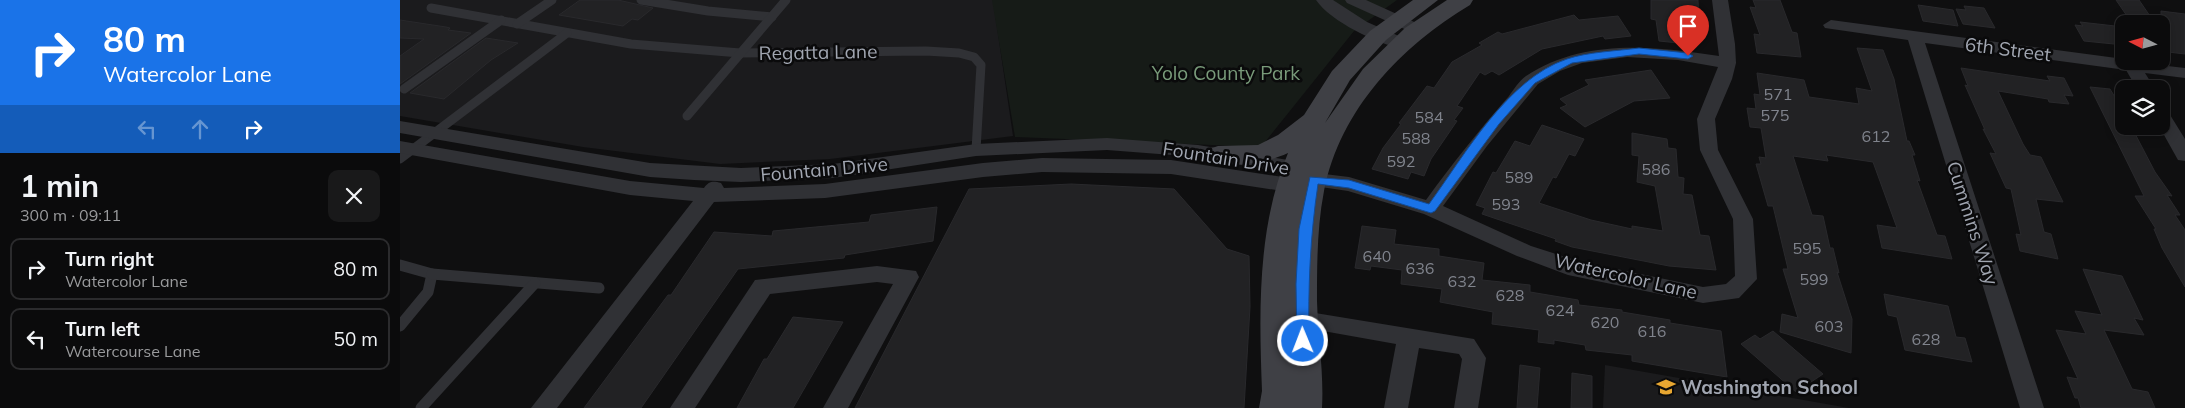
<!DOCTYPE html>
<html lang="en">
<head>
<meta charset="utf-8">
<style>
  :root { --surface:#0b0b0c; --page:#19191a; --text:#f1f3f6; --muted:#9a9b9d; --line:#2b2b2d }
  body { margin:0; font-family:Mulish,sans-serif; background:var(--page); color:var(--text); height:100vh; display:flex; flex-direction:column; font-size:19px; white-space:nowrap }
  * { box-sizing:border-box; margin:0 }
  p { font-size:16px; color:var(--muted) }
  .icon { flex:none; width:28px; height:28px; fill:none; stroke:currentColor; stroke-width:2; stroke-linecap:round; stroke-linejoin:round }
  .map { position:relative; flex:1; overflow:hidden }
  .drawer { display:flex; flex-direction:column; background:var(--surface); width:400px }
  .drawer>* { flex:none }
  .guide { background:#1a73e8; color:#fff; overflow:hidden }
  .needle { width:32px; rotate:276deg }
  .fabs { position:absolute; left:1715px; top:15px; display:grid; gap:10px }
  .fabs a { display:grid; place-items:center; width:55px; height:55px; border-radius:10px; background:var(--surface); box-shadow:0 2px 12px #0003,0 0 0 1px var(--line); font-size:25px }
  .pin { position:absolute; display:grid; place-items:center; width:42px; height:42px; color:#fff; margin:-51px -21px; border-radius:50% 50% 50% 0; rotate:-45deg; box-shadow:0 0 5px #0007 }
  .pin .icon { rotate:45deg }
  .me { position:absolute; width:55px; margin:-28px; rotate:359deg; stroke-linejoin:round; filter:drop-shadow(0 0 4px #0008) }
  .turn { display:flex; align-items:center; gap:18px; height:105px; padding:0 20px; font-size:22px }
  .turn .icon { width:65px; height:65px; stroke-width:2.5 }
  .turn b { display:block; font-size:35px; line-height:42px }
  .lanes { display:flex; align-items:center; height:48px; padding:0 20px; background:#0003; justify-content:center; gap:25px; direction:ltr }
  .lanes .off { opacity:.35 }
  .round { display:grid; place-items:center; flex:none; width:52px; height:52px; border-radius:10px; background:var(--page) }
  .overview { display:flex; align-items:center; justify-content:space-between; height:85px; padding:0 20px }
  h1 { font-size:30px; font-weight:700; line-height:38px }
  ul { padding:0; list-style:none }
  li { display:flex; align-items:center; gap:15px; height:62px; margin:0 10px 8px; padding:0 10px; border:2px solid var(--line); border-radius:10px }
  li div { flex:1 }
  li b { display:block; font-size:19px }
  li em { font-style:normal }
  main { display:flex; flex:1; min-height:0 }
  .map>svg:first-child { display:block }
</style>
</head>
<body>
<main>
<section class="drawer">
<div class="guide">
<div class="turn"><svg class="icon" aria-label="right" viewBox="0 0 24 24"><path d="M7 20v-9h11M14 6l5 5-5 5"/></svg><div><b>80 m</b>Watercolor Lane</div></div>
<div class="lanes"><svg class="icon off" aria-label="left" viewBox="0 0 24 24"><path d="M17 20v-9H6M10 6l-5 5 5 5"/></svg><svg class="icon off" aria-label="ahead" viewBox="0 0 24 24"><path d="M12 20V5M6 11l6-6 6 6"/></svg><svg class="icon" aria-label="right" viewBox="0 0 24 24"><path d="M7 20v-9h11M14 6l5 5-5 5"/></svg></div>
</div>
<div class="overview"><div><h1>1 min</h1><p>300 m · 09:11</p></div><a class="round"><svg class="icon" aria-label="close" viewBox="0 0 24 24"><path d="M6 6l12 12M18 6L6 18"/></svg></a></div>
<ul>
<li><svg class="icon" aria-label="right" viewBox="0 0 24 24"><path d="M7 20v-9h11M14 6l5 5-5 5"/></svg><div><b>Turn right</b><p>Watercolor Lane</p></div><em>80 m</em></li>
<li><svg class="icon" aria-label="left" viewBox="0 0 24 24"><path d="M17 20v-9H6M10 6l-5 5 5 5"/></svg><div><b>Turn left</b><p>Watercourse Lane</p></div><em>50 m</em></li>
</ul>
</section>
<div class="map">
<svg width="1785" height="408" viewBox="0 0 1785 408">
  <rect width="100%" height="100%" fill="#0f0f10"/>
  <g fill="#1b1b1d">
    <path d="M0,0H593L613,136L430,159L320,164L183,147L0,116Z"/>
    <path d="M1205,365L1449,408H1203Z"/>
  </g>
  <path fill="#161b17" d="M592,0H997L954,31L861,147L615,137Z"/>
  <g fill="#222224" stroke="#29292c">
    <path d="M180,0H218L253,8L238,20L232,19L223,26L159,15Z"/>
    <path d="M1251,0H1298L1299,26L1295,25L1298,45L1259,41L1256,20L1251,19Z"/>
    <path d="M1353,0H1380L1392,32L1397,33L1401,57L1357,53L1354,34L1360,35L1350,7L1356,8Z"/>
    <path d="M1716,0H1739L1752,19L1727,16Z"/>
    <path d="M1518,5L1553,10L1558,26L1523,21Z"/>
    <path d="M1564,6L1584,8L1595,28L1563,24L1556,9L1566,10Z"/>
    <path d="M1761,11L1785,14V54L1768,52L1761,44Z"/>
    <path d="M1174,15L1179,20L1218,16L1231,36L1205,39L1203,36L1142,49L1099,75L1092,71L1085,75L1080,72L1057,106L1063,108L1054,120L1057,121L1031,159L1024,176L1011,172L1008,179L972,169L983,148L1001,124L999,123L1027,86L1034,88L1052,62L1082,45L1079,43L1098,32L1102,34Z"/>
    <path d="M0,20L46,27L50,28L48,30L71,33L0,84V56L24,39L0,38Z"/>
    <path d="M1680,22L1724,27V45L1684,41L1675,25L1683,26Z"/>
    <path d="M86,38L118,43L91,60L44,99L10,93Z"/>
    <path d="M1457,48L1483,50L1494,79L1507,141H1509L1515,155H1512L1520,181L1517,180L1537,235L1545,236L1552,259L1482,248L1477,225L1497,228L1473,162L1426,155L1428,161L1393,156L1412,215L1423,216L1430,248H1433L1439,273L1437,272L1452,319L1451,353L1380,332L1382,314L1398,318L1383,269H1388L1373,206H1368L1356,164H1361L1359,157L1366,158L1361,128L1350,127L1347,108L1356,109L1354,94L1360,95L1357,73L1404,80L1409,97L1459,104L1456,88L1472,91Z"/>
    <path d="M1561,68L1650,81L1647,76L1664,78L1673,96L1664,95L1669,104L1649,102L1648,99L1598,91L1623,144L1630,155L1641,157L1663,202L1636,199L1644,232L1651,234L1658,259L1620,251L1616,234L1621,235L1611,189L1606,188L1590,153L1596,154L1583,129L1585,130L1565,85L1568,86Z"/>
    <path d="M1251,70L1270,98L1234,101L1185,127L1160,108L1167,105L1160,99L1189,85L1185,80Z"/>
    <path d="M1690,87L1710,89L1724,112V126H1731L1755,172L1772,196L1767,195L1780,215H1775L1785,230V287L1762,248L1754,229H1756L1735,196H1744Z"/>
    <path d="M1142,125L1184,139L1175,156L1169,154L1156,178L1153,177L1139,203L1191,220L1232,229V226L1263,231L1255,186L1237,182L1239,156L1232,155V133L1267,139L1268,148L1276,149L1278,177L1284,178L1283,194L1292,195L1300,235L1309,236L1316,270L1269,266L1172,247L1155,241L1156,239L1082,214L1085,208L1076,205L1093,172L1096,173L1115,141L1130,146Z"/>
    <path d="M671,184L774,189L827,249L849,256L850,307L844,408H455L569,189Z"/>
    <path d="M537,207L533,241L445,255L444,258L338,269L241,408H184L268,295H271L314,232L372,236L373,231L469,222L471,215Z"/>
    <path d="M962,226L996,230L994,244L1039,249V256L1084,263L1082,280L1130,285V292L1178,300L1179,305L1222,310V312L1270,320V323L1321,331L1327,377L1232,361V355L1186,350L1185,345L1154,340V344L1138,342L1139,330L1092,324L1093,312L1040,302L1042,289L1001,284L1002,270L971,266L970,270L955,268Z"/>
    <path d="M1683,269L1722,276L1743,320L1734,318L1744,335L1704,330L1732,389L1748,392L1755,408H1681L1678,398H1675L1667,377L1678,379L1656,330L1686,334L1675,311L1702,315Z"/>
    <path d="M1484,294L1548,306L1556,337L1565,338L1572,362L1505,350L1497,317L1488,315Z"/>
    <path d="M393,317L443,322L393,408H337L364,359H367Z"/>
    <path d="M1373,331L1423,374L1396,392L1341,344L1355,335L1360,339Z"/>
    <path d="M1120,365L1140,368L1137,408H1117Z"/>
    <path d="M1172,373L1192,376V408H1171Z"/>
  </g>
  <g fill="none" stroke-linecap="round" stroke-linejoin="round">
    <g stroke="#303135" stroke-width="9">
      <path d="M241,0L308,11L372,17"/>
      <path d="M31,8L231,44L340,53L526,51L559,53L574,57L581,65L576,150"/>
      <path d="M117,24L152,0"/>
      <path d="M4,89L101,20"/>
      <path d="M287,116L386,0"/>
      <path d="M0,159L167,33"/>
    </g>
    <g stroke="#303135" stroke-width="11">
      <path d="M0,265L32,274L28,292L0,326"/>
      <path d="M32,274L199,288"/>
      <path d="M21,408L135,283"/>
    </g>
    <g fill="#303135" fill-rule="evenodd">
      <path d="M916,0H933L967,22L1008,40L1010,44L1008,48L1002,49C977,43 931,22 916,0Z"/>
      <path d="M945,0H966L1023,26L1025,29L1023,32H1011L947,3Z"/>
      <path d="M1312,0H1328L1335,44L1336,63L1332,79L1315,119L1318,150L1353,219L1357,279L1339,298L1303,303L1168,275L1117,256L1024,214L948,191L914,186L889,192L771,174L642,172L583,177L425,198L314,202L157,408H131L293,201L230,195L0,153V141L230,181L304,188C309,181 313,181 321,183L324,188L425,184L583,163L642,158L771,160L889,178L895,177L889,174L798,157L707,150L576,156L433,178L341,182L294,180L250,177L0,133V121L250,163L341,168L433,164L576,144L707,138L798,145L894,161L916,173L949,177L1026,200C1052,164 1080,129 1109,96C1114,89 1119,81 1126,76C1183,38 1255,46 1319,56ZM1227,57L1278,60L1318,67L1297,119L1300,150L1333,219L1335,276L1326,284L1303,287L1178,261L1131,246L1043,206L1087,146L1138,84L1160,71L1182,63Z"/>
      <path d="M1431,20L1724,59V61L1785,68V78L1745,73L1755,89H1737L1726,70L1525,43L1644,408H1620L1508,40L1425,28L1423,25Z"/>
      <path d="M1761,108L1767,110L1785,139V161L1778,160L1759,126H1761Z"/>
      <path d="M477,266L516,271L519,277L448,408H423L493,284L477,282L370,294L295,408H270L355,280Z"/>
      <path d="M903,311L1074,339L1086,358L1078,408H1054L1062,359L1059,354L1019,348L1008,408H984L996,344L895,326L892,320L895,314Z"/>
    </g>
    <path fill="#3f4045" fill-rule="evenodd" d="M1013,0H1038L986,40L950,80L925,123L963,69L1005,28L1047,0H1073L1070,5C1001,46 940,110 924,191C917,227 917,265 917,301C918,337 924,373 922,408H859L862,391C859,311 857,228 888,153C864,164 834,168 809,161L805,155L809,149L818,146L858,145L878,135L904,115L932,71L970,31Z"/>
  </g>
  <path fill="#1a73e8" stroke="#114b97" d="M1239,48L1288,53L1293,56L1288,59L1239,54L1172,63L1135,83L1099,124L1035,211L1031,213L949,188L918,184C910,237 908,288 909,341L903,346L898,345L897,341L896,284L899,229L910,177L949,180L1029,204C1065,155 1107,79 1167,59C1187,52 1217,51 1239,48Z"/>
  <defs>
    <g id="school-bare" transform="scale(1.5)"><path d="M0-5L7-2L0 1L-7-2ZM-4 1L0 2.5L4 1V4Q0 6-4 4Z" fill="#e7a631" stroke="#0a0a0b" stroke-width="2.5" paint-order="stroke"/></g>
  </defs>
  <g fill-rule="evenodd">
    <use href="#school-bare" x="1266" y="387"/>
  </g>
  <g text-anchor="middle" stroke-width="5" stroke-linejoin="round" paint-order="stroke">
    <g font-size="16" fill="#80848d">
      <text x="1378" y="100">571</text>
      <text x="1375" y="121">575</text>
      <text x="1029" y="123">584</text>
      <text x="1476" y="142">612</text>
      <text x="1016" y="144">588</text>
      <text x="1001" y="167">592</text>
      <text x="1256" y="175">586</text>
      <text x="1119" y="183">589</text>
      <text x="1106" y="210">593</text>
      <text x="1407" y="254">595</text>
      <text x="977" y="262">640</text>
      <text x="1020" y="274">636</text>
      <text x="1414" y="285">599</text>
      <text x="1062" y="287">632</text>
      <text x="1110" y="301">628</text>
      <text x="1160" y="316">624</text>
      <text x="1205" y="328">620</text>
      <text x="1429" y="332">603</text>
      <text x="1252" y="337">616</text>
      <text x="1526" y="345">628</text>
    </g>
    <g font-size="19" fill="#a1a6b1" stroke="#0a0a0b">
      <text transform="translate(1608 49) rotate(7)" y="7">6th Street</text>
      <text transform="translate(418 52) rotate(-1)" y="7">Regatta Lane</text>
      <text transform="translate(826 158) rotate(9)" y="7">Fountain Drive</text>
      <text transform="translate(424 169) rotate(-5)" y="7">Fountain Drive</text>
      <text transform="translate(1573 223) rotate(72)" y="7">Cummins Way</text>
      <text transform="translate(1226 276) rotate(13)" y="7">Watercolor Lane</text>
    </g>
    <g font-size="19" fill="#799b7a" stroke="#0a0a0b">
      <text x="826" y="80">Yolo County Park</text>
    </g>
    <g font-size="19" font-weight="bold" fill="#a1a6b1" stroke="#0a0a0b" text-anchor="start">
      <text x="1281" y="394">Washington School</text>
    </g>
  </g>
</svg>
<div class="fabs">
<a><svg class="needle" viewBox="-14 -14 28 28"><path d="M0-13l5 13h-10z" fill="#e53935"/><path d="M0 13l5-13h-10z" fill="#9a9b9d"/></svg></a>
<a><svg class="icon" aria-label="layers" viewBox="0 0 24 24"><path d="M12 4l9 5-9 5-9-5zM3 14l9 5 9-5"/></svg></a>
</div>
<div class="pin" style="left:1288px;top:56px;background:#d93025"><svg class="icon" aria-label="arrive" viewBox="0 0 24 24"><path d="M6 21V4h12l-3 4 3 4H6"/></svg></div>
<svg class="me" style="left:903px;top:341px" viewBox="-20 -20 40 40"><circle r="17" fill="#1a73e8" stroke="#fff" stroke-width="3"/><path d="M0-11L8 9 0 5-8 9z" fill="#fff"/></svg>
</div>
</main>
</body>
</html>
